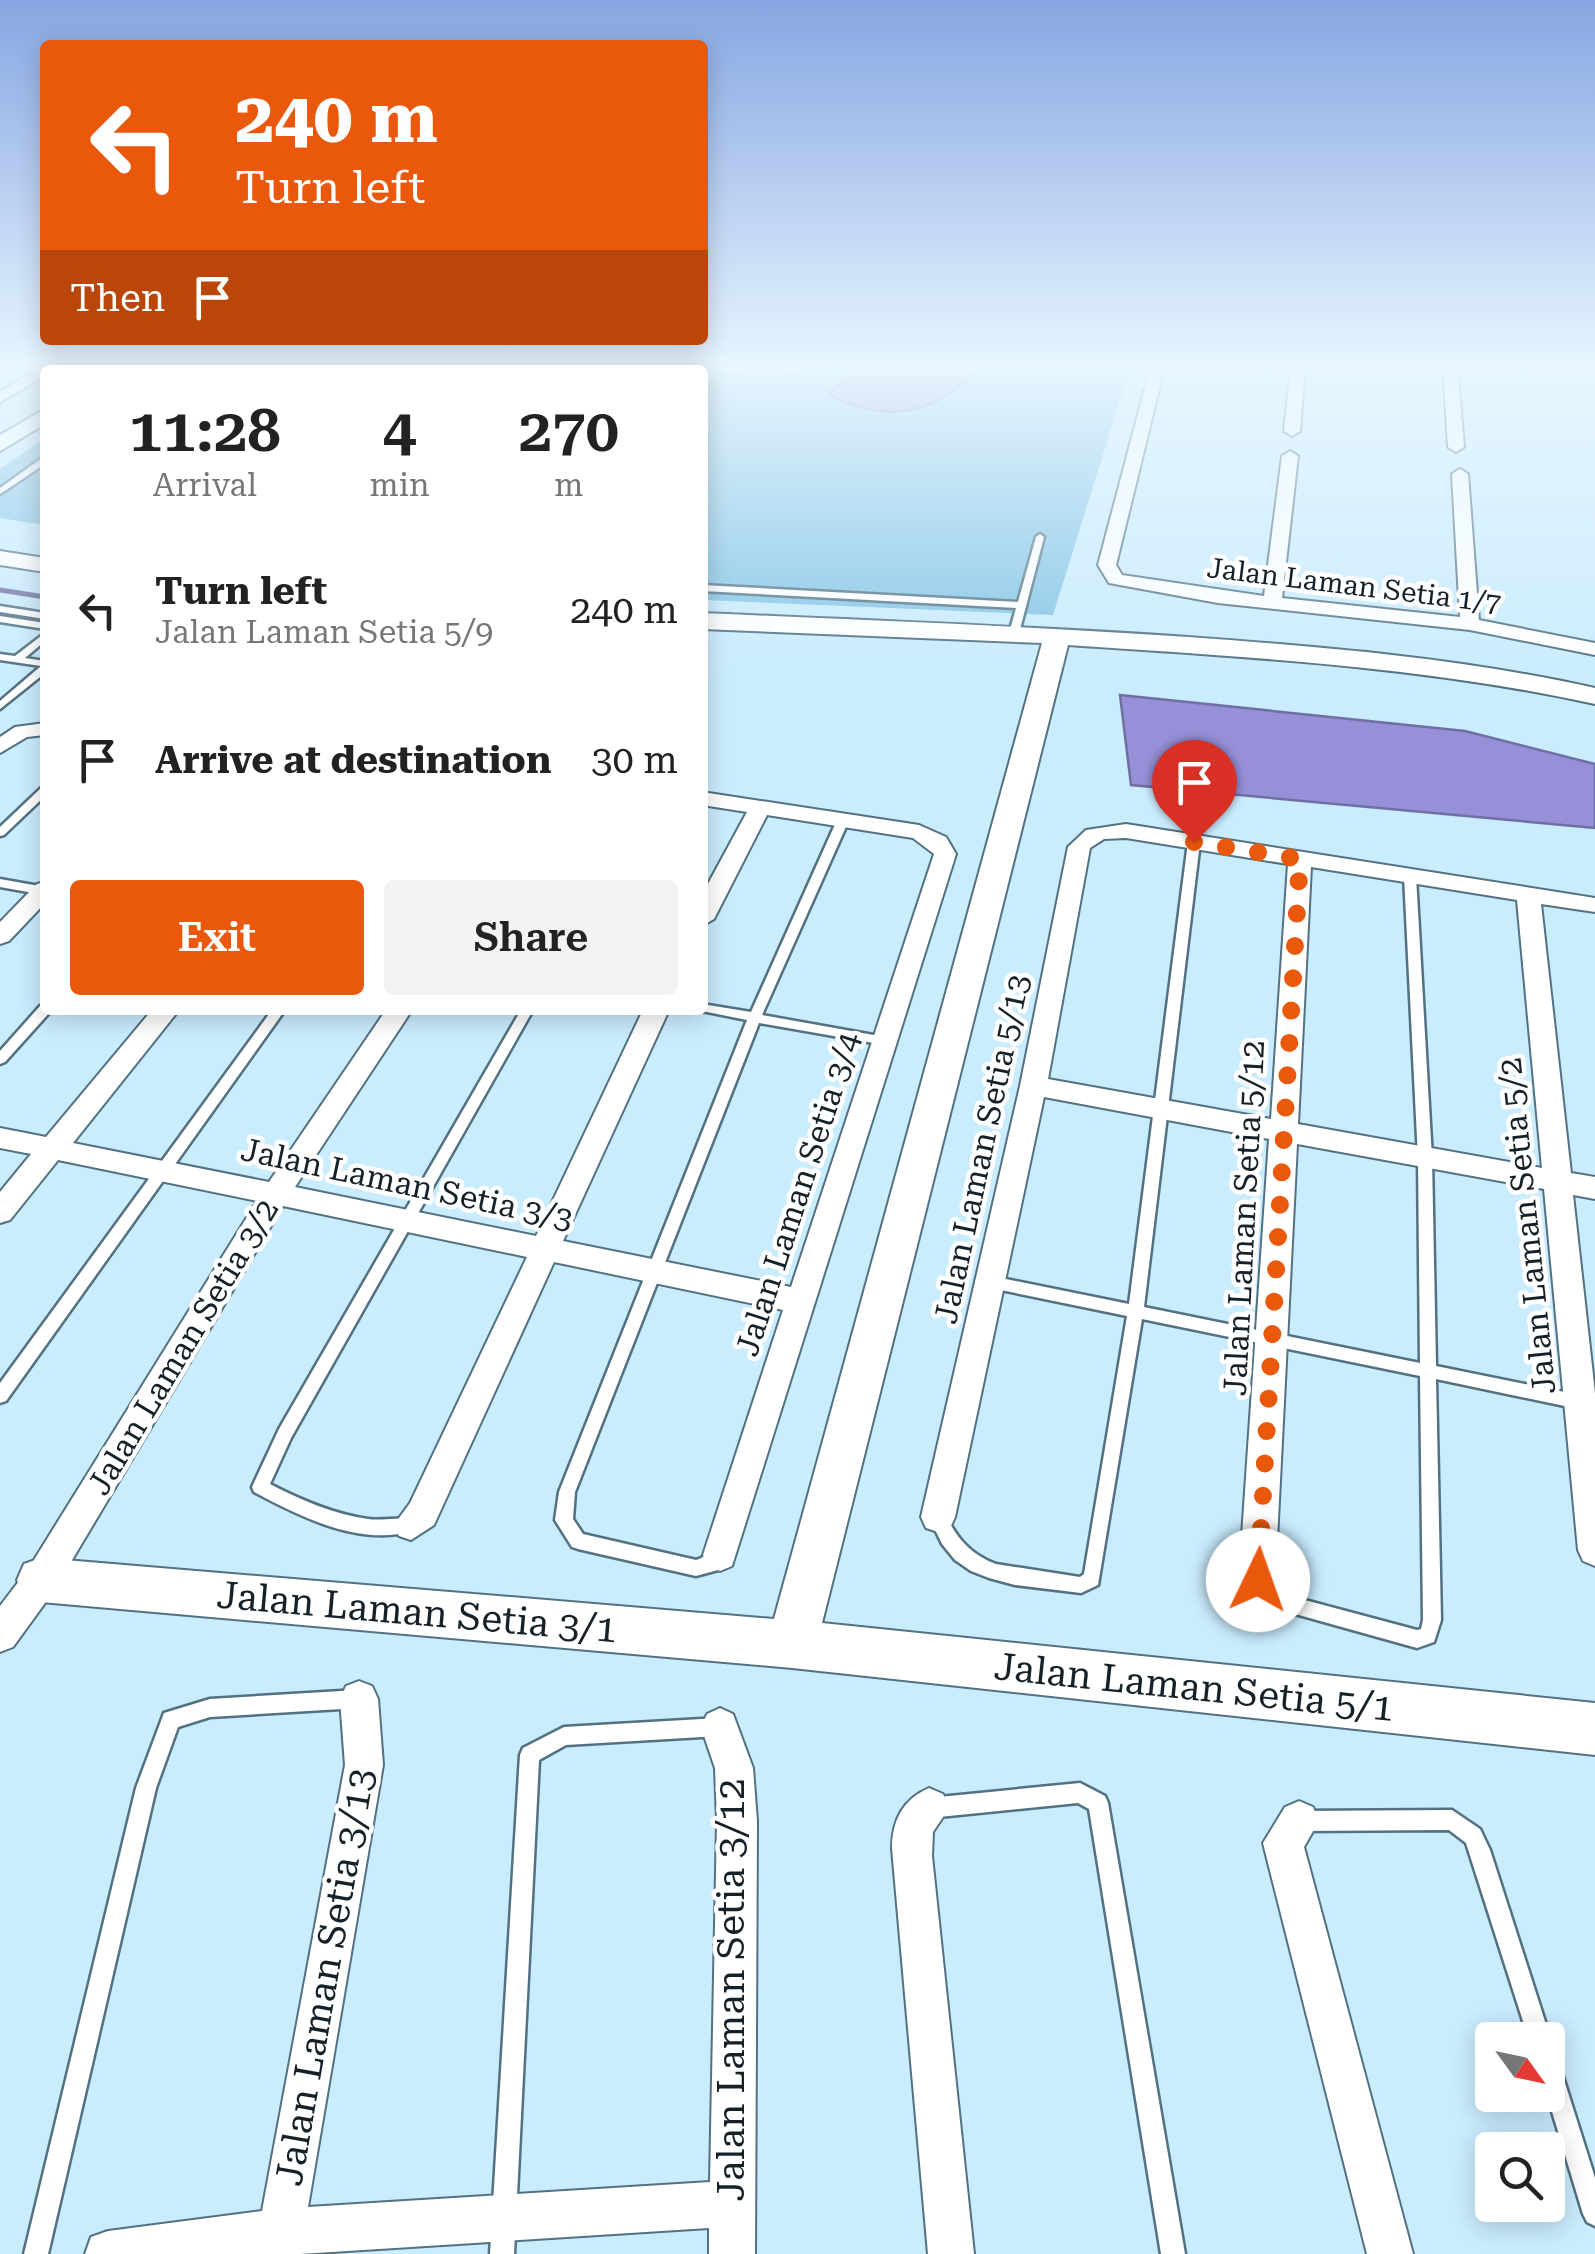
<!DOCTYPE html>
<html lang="en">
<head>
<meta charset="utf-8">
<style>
  :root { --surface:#fff; --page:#f2f2f2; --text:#222; --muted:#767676; --accent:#ea580c }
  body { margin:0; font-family:"Roboto Serif",serif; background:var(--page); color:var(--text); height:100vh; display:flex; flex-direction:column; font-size:38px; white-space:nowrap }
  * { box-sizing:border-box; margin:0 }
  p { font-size:32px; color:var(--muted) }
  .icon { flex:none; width:55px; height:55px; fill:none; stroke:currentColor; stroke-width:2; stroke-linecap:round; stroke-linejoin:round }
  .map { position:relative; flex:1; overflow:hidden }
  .drawer { position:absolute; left:40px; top:365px; width:668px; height:650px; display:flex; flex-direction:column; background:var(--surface); border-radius:10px; box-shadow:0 5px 25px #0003 }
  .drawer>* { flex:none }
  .top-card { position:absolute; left:40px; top:40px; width:668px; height:305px; border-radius:10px; box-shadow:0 5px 25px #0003; background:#ea580c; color:#fff; overflow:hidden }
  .needle { width:65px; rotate:123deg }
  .tools { position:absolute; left:1475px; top:2022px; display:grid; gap:20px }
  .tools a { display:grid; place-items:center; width:90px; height:90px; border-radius:10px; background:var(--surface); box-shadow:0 5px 25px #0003; font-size:50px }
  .pin { position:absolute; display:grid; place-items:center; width:85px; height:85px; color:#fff; margin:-102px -42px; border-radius:50% 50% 50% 0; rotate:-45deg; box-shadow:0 0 10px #0007 }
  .pin .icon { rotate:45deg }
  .me { position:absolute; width:110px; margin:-55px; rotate:3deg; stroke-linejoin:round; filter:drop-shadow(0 0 8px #0008) }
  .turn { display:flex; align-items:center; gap:35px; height:210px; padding:0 30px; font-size:45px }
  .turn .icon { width:130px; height:130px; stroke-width:2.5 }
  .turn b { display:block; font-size:70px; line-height:85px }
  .then { display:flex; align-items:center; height:95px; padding:0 30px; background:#0003; gap:20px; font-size:38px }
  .eta { display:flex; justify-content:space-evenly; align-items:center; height:170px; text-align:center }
  .eta b { font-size:60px; font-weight:600; line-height:70px }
  .button { display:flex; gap:20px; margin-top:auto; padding:20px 30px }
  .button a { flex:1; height:115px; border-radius:10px; background:var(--accent); color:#fff; font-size:40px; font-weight:600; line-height:115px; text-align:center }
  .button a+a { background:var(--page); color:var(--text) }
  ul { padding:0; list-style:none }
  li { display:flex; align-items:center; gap:30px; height:150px; padding:0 30px }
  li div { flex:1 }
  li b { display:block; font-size:38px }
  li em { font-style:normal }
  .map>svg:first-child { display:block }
</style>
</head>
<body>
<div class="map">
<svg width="1595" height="2254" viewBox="0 0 1595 2254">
  <rect width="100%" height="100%" fill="#caecff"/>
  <g fill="#84c4e5">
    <path d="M147,365H1131L1053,615L703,600L702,370H140Z"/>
    <path d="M45,438V525L0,518V469Z"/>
  </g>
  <g fill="#9590d8" stroke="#6f6fa3" stroke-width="2.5">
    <path d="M728,365H813C787,382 760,382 731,374Z"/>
    <path d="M859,365H978L981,372C967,378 961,386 949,394C911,419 866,416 828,394Z"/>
    <path d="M1120,695L1465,731L1595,764V828L1131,785Z"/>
  </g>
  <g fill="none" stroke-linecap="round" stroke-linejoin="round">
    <g stroke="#6f6fa3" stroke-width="5">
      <path d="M652,370L656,365"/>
      <path d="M0,590L45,597"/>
    </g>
    <g stroke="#537181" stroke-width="5">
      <g id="lane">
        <path d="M179,365H187L182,370H173Z"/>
        <path d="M315,365H323L322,370H314Z"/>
        <path d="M42,458H45V464L0,494V488Z"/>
        <path d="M1040,534L1044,537L1019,633L1014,636L1009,633L1016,608L702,591V585L1018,602L1036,537Z"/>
        <path d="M0,606L45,613V619L0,612Z"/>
        <path d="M0,616L45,623V629L0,622Z"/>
        <path d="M45,633V641L25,658L45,661V673L0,709V701L41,666L0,660V654L15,656Z"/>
        <path d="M45,787V796L4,835L0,836V827L41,788Z"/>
        <path d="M843,817L849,820L762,1015L885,1037L892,1041L885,1045L759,1023L575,1492L573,1519L583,1534L696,1560C706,1557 710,1551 720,1547L726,1549L729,1555L718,1570L696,1576L578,1549L572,1547L555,1520L559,1492L747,1020L697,1010H702V1004L751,1012L837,820Z"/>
        <path d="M1194,839L1200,842L1144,1307L1420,1363L1418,1158L1404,876L1410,872L1416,876L1432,1158L1436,1366L1579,1395L1585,1397L1587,1402L1585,1407L1579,1409L1436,1379L1441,1620L1434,1642L1417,1648L1281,1610C1269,1606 1254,1592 1249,1581L1252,1575L1258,1573L1264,1575L1286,1595L1417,1630L1421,1629L1423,1620L1420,1376L1142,1319L1098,1585L1081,1593L1015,1585L989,1578L971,1571L955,1560L942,1544L929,1517L932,1512L938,1509L944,1512C956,1537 969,1554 996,1564L1080,1577L1084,1574L1127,1316L991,1288L986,1286L983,1282L986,1278L991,1276L1129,1304L1188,842Z"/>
        <path d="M0,879L45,887V895L0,887Z"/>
        <path d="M45,1005V1010H51L50,1012L5,1062L0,1064V1051L40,1006Z"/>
        <path d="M272,1010H285L6,1401L0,1403V1383Z"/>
        <path d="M521,1010H533L291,1438L270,1484C301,1500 333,1514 368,1519C384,1521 401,1516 416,1520L419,1525L416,1530C362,1548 301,1517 254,1492L252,1487L279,1429Z"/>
        <path d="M358,1690L365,1693L367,1699L365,1705L358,1708L210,1717L178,1727L156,1788L48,2254H24L136,1788L164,1713L210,1699Z"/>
        <path d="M719,1718L726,1720L728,1727L726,1734L719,1736L566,1745L539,1760L514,2254H490L520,1755L523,1748L564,1727Z"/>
        <path d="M1080,1783L1105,1796L1108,1803L1185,2254H1161L1089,1809L1078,1803L929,1818L922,1815L919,1808L922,1801L929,1798Z"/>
        <path d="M1452,1810L1480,1829L1490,1850L1551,2040L1548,2048V2040H1529L1466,1843L1449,1830L1300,1831L1293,1828L1290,1821L1293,1814L1300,1811Z"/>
        <path d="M1548,2053L1556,2056L1559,2064L1595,2178V2226L1587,2222L1583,2214L1547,2095Z"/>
      </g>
    </g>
    <g stroke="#537181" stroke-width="4">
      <g id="street">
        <path d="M1151,365H1165L1116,565L1122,575L1264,596L1282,456L1290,451L1298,456L1282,598L1460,617L1452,474L1460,469L1468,474L1479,620L1595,643V655L1470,630L1218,603L1109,583L1098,565Z"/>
        <path d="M1291,365H1305L1300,431L1292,436L1284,431Z"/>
        <path d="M1443,365H1457L1464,447L1456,452L1448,447Z"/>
        <path d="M40,367L52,370H45V376L0,402V392Z"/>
        <path d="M45,723V735L27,737L0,753V737L15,727Z"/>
        <path d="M702,792L919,825L946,837L956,854L732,1566L720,1571L708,1566L703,1555L783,1310L554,1262L434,1525L411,1540L399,1536L394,1525L410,1503L527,1257L283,1206L53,1592L13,1647L0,1652V1606L29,1568L257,1201L58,1160L10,1220L0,1223V1192L31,1154L0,1148V1128L46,1137L152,1010H179L73,1143L269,1182L386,1010H412L295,1187L536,1236L643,1010H669L563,1241L791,1287L934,854L913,838L767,815L714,919L702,926V895L747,812L702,805Z"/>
        <path d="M1126,824L1595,898V912L1541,904L1571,1173L1595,1177V1199L1573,1195L1595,1393V1566L1583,1561L1578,1550L1544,1189L1297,1144L1275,1580L1269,1592L1257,1596L1245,1592L1239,1580L1269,1139L1044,1097L955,1517L950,1528L938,1532L926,1528L921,1517L1020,1086L1068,847L1086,830ZM1126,838L1288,864L1271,1119L1048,1079L1090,848L1104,839ZM1311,867L1517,900L1542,1168L1298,1124Z"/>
        <path d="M45,882V903L9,941L0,944V922L37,884Z"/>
        <path d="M359,1681L372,1686L378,1699L383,1765L308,2207L710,2182L717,1821L715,1768L701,1727L707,1714L720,1708L733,1714L753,1768L757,1821L755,2254H709V2228L300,2254H85L91,2237L108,2231L262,2211L345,1765L340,1699L346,1686Z"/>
        <path d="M929,1788L943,1794L949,1808L933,1832L932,1856L974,2254H928L892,1848C892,1821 903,1799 929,1788Z"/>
        <path d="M1299,1801L1313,1807L1319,1821L1304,1847L1413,2254H1367L1263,1843L1285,1807Z"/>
      </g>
    </g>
    <g stroke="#537181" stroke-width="4">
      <g id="secondary">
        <path d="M85,365H108L104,370H81Z"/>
        <path d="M45,409V424L0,451V435Z"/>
        <path d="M0,551L45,558V572L0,565Z"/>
        <path d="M702,613C865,620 1026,626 1188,637C1325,647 1461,658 1595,688V704C1422,666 1245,657 1068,645L822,1623L1595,1703V1755L792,1668L41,1602L24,1596L17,1580L24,1564L41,1558L774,1619L1042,643L702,629Z"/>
      </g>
    </g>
    <use href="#lane" fill="#fff" fill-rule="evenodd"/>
    <use href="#street" fill="#fff" fill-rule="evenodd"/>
    <use href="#secondary" fill="#fff" fill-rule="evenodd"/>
  </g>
  <linearGradient id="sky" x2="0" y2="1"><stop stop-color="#87a6e2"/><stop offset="0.54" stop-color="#e7f6ff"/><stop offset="1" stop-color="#e7f6ff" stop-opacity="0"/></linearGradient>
  <rect width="1595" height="681" fill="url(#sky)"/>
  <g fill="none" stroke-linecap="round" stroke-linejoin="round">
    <path stroke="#ea580c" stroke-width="18" stroke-dasharray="0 32.4" d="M1194,842L1300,859L1258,1580"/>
  </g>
  <g text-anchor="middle" stroke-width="9" stroke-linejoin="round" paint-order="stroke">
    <g font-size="28" fill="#152128" stroke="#fff">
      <text transform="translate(1354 585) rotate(7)" y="10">Jalan Laman Setia 1/7</text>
    </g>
    <g font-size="32" fill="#152128" stroke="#fff">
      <text transform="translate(982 1149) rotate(-78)" y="11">Jalan Laman Setia 5/13</text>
      <text transform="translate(407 1184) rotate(12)" y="11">Jalan Laman Setia 3/3</text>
      <text transform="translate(798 1194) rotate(-72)" y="11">Jalan Laman Setia 3/4</text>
      <text transform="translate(1244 1218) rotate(-87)" y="11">Jalan Laman Setia 5/12</text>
      <text transform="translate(1527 1226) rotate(-96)" y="11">Jalan Laman Setia 5/2</text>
      <text transform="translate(183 1347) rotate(-59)" y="11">Jalan Laman Setia 3/2</text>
    </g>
    <g font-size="38" fill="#152128" stroke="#fff">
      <text transform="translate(417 1612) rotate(5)" y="13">Jalan Laman Setia 3/1</text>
      <text transform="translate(1194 1687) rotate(6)" y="13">Jalan Laman Setia 5/1</text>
      <text transform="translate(325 1977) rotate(-80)" y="13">Jalan Laman Setia 3/13</text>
      <text transform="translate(731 1990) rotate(-90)" y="13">Jalan Laman Setia 3/12</text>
    </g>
  </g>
</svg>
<div class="tools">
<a><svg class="needle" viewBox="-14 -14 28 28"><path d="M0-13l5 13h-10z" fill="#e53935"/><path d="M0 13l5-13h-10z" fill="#767676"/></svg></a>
<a><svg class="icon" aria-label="search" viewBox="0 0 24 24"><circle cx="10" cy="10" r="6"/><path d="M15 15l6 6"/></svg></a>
</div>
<div class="pin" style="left:1194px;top:842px;background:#d93025"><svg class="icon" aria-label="arrive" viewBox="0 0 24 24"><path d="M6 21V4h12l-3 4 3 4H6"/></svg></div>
<svg class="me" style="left:1258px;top:1580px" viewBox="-20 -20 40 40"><circle r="19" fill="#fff"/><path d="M0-13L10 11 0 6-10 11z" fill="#ea580c"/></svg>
<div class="top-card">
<div class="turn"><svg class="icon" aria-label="left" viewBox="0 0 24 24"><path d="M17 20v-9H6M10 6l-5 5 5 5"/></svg><div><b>240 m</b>Turn left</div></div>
<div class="then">Then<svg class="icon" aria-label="arrive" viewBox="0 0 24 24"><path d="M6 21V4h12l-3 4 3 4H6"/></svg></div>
</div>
<section class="drawer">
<div class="eta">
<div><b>11:28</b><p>Arrival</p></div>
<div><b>4</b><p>min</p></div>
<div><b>270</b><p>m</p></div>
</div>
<ul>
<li><svg class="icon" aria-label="left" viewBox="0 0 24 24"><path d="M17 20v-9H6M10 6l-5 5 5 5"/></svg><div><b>Turn left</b><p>Jalan Laman Setia 5/9</p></div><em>240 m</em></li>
<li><svg class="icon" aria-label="arrive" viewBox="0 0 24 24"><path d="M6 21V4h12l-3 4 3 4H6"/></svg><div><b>Arrive at destination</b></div><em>30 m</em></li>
</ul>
<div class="button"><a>Exit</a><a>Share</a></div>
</section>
</div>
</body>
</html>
